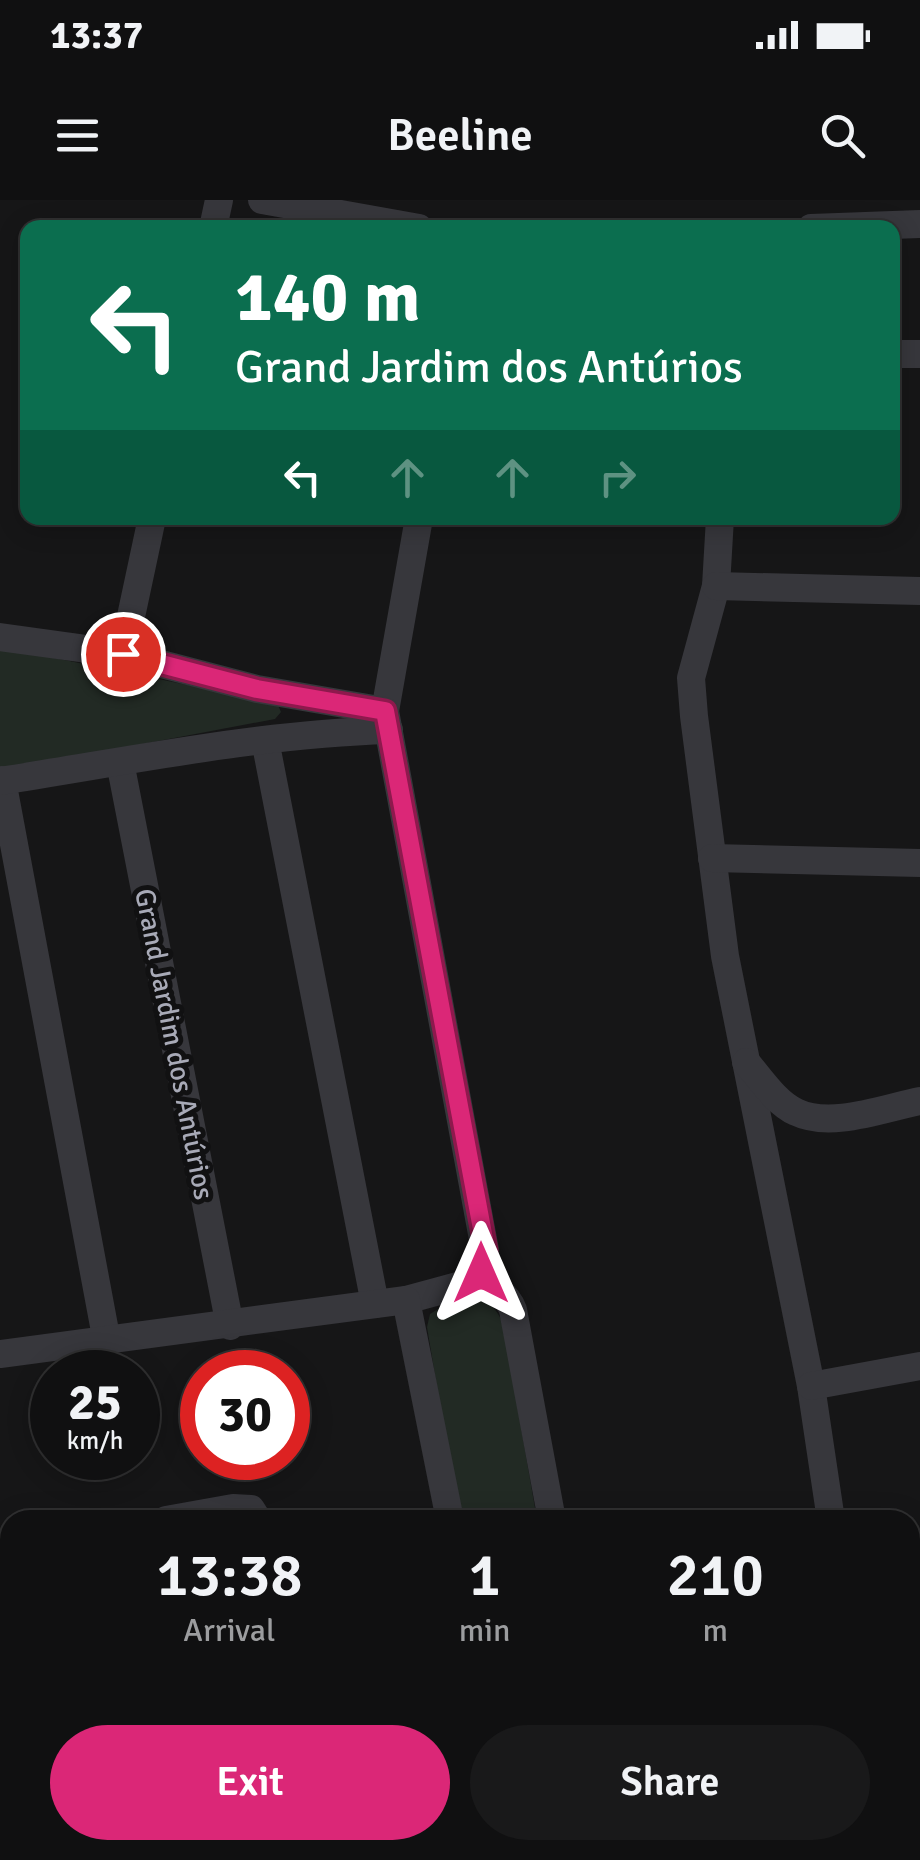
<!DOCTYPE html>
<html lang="en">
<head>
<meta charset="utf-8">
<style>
  :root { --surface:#101011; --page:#19191a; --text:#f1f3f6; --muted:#9c9d9f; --line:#303031; --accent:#db2777 }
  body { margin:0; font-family:Signika,sans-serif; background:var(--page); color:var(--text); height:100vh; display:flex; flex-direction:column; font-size:38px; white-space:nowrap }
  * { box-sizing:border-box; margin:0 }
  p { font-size:32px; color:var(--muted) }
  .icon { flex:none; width:55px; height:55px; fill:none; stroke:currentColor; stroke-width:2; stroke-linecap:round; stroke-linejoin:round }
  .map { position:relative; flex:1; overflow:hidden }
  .panel { position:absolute; left:0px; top:1310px; width:920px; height:350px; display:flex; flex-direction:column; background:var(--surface); border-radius:30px 30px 0 0; box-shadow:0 5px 25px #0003,0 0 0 2px var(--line) }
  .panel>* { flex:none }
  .banner { position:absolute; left:20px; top:20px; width:880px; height:305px; border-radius:20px; box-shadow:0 5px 25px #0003,0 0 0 2px var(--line); background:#0b6e4f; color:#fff; overflow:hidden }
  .speed { position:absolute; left:30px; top:1150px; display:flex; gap:20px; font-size:50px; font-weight:700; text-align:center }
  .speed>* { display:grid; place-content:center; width:130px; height:130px; border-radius:50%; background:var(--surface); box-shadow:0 5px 25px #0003,0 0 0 2px var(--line); line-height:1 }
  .speed small { font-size:25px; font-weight:400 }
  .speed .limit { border:15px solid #d22; background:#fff; color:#111 }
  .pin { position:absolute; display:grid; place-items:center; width:85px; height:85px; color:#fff; margin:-42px; border:5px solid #fff; border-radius:50%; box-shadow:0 2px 10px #0007 }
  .me { position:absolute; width:110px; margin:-55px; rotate:0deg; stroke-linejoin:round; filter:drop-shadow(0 0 8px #0008) }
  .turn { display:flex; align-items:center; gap:35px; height:210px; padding:0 50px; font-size:45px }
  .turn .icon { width:130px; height:130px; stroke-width:2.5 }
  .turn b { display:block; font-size:70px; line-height:85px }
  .lanes { display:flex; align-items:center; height:95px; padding:0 50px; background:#0003; justify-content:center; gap:50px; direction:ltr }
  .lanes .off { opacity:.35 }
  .eta { display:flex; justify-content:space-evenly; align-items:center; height:170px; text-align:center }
  .eta b { font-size:60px; font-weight:600; line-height:70px }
  .button { display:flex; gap:20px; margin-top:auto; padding:20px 50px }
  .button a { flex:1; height:115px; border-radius:60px; background:var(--accent); color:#fff; font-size:40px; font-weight:600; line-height:115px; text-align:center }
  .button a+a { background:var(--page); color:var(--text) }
  .status { display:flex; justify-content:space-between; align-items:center; height:70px; padding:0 50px; background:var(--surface); direction:ltr }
  .status svg { height:28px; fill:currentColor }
  header { display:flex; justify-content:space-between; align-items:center; height:130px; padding:0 50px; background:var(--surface); font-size:45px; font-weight:600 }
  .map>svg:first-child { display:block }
</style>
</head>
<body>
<div class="status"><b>13:37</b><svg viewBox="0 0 49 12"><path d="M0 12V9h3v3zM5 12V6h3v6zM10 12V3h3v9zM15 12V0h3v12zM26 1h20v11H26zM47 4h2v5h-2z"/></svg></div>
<header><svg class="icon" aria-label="menu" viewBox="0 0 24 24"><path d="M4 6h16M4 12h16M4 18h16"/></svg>Beeline<svg class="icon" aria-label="search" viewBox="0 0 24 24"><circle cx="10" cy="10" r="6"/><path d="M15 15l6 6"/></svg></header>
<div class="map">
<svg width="920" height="1660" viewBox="0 0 920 1660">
  <rect width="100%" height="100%" fill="#161617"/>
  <g fill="#222a24">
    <path d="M0,447L277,503L281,512L275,519L0,571Z"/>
    <path d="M469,1096C487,1101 496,1106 503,1124L535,1308L532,1320H459L427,1127L430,1114L451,1101Z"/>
    <path d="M524,1650H682L684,1660H526Z"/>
  </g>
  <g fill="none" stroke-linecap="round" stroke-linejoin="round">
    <g stroke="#37373c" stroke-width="28">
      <path d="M262,0L419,28"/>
      <path d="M213,28L219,0"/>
      <path d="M811,28L920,24"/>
      <path d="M892,154H920"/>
      <path d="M419,318L385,511L485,1050L481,1073L476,1081"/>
      <path d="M720,318L716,386L691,478L694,516L725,756L811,1186L831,1320"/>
      <path d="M716,386L920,391"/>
      <path d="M0,437L123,454L257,489L385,511"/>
      <path d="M123,454L152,318"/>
      <path d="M265,540L375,1104"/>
      <path d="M120,562L230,1126"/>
      <path d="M2,580L107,1142"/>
      <path d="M0,581C129,561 258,534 389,530"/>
      <path d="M712,658L920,663"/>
      <path d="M746,862C760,878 776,903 796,912C831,929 884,908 920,901"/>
      <path d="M476,1081C493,1088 506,1092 513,1110L552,1320"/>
      <path d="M406,1100L476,1081"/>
      <path d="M0,1154L406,1100L450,1320"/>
      <path d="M811,1186L920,1166"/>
      <path d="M166,1320L233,1308L251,1309L258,1320"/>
      <path d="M0,1351L10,1349"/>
      <path d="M910,1549L920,1550"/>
      <path d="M324,1650L326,1660"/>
      <path d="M515,1650L517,1660"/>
    </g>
  </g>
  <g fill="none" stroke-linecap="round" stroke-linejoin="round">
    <g stroke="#8e194d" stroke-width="25">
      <path id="route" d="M123,454L257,489L385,511L486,1050L481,1073"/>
    </g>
    <use href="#route" stroke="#db2777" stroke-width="18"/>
  </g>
  <g text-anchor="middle" stroke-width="10" stroke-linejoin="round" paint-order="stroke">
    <g font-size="28" fill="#a8aab7" stroke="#111112">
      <text transform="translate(175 844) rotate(79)" y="10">Grand Jardim dos Antúrios</text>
    </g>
  </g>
</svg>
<div class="speed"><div>25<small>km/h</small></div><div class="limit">30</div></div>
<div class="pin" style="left:123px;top:454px;background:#d93025"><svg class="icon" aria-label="arrive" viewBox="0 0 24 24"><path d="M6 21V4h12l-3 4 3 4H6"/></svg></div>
<svg class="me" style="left:481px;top:1073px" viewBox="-20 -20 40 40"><path d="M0-17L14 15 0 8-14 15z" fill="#db2777" stroke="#fff" stroke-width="4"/></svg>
<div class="banner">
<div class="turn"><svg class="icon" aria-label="left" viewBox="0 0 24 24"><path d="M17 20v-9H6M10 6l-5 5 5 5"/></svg><div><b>140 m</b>Grand Jardim dos Antúrios</div></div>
<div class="lanes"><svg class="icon" aria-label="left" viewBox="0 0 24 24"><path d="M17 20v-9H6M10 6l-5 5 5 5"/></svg><svg class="icon off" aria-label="ahead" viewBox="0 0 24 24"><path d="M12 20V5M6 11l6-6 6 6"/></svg><svg class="icon off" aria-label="ahead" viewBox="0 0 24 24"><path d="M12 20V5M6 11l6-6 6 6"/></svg><svg class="icon off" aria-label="right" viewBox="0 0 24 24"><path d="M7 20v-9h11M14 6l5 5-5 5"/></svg></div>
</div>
<section class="panel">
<div class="eta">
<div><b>13:38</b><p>Arrival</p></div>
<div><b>1</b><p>min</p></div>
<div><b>210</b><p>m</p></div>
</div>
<div class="button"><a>Exit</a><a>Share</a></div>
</section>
</div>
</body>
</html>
